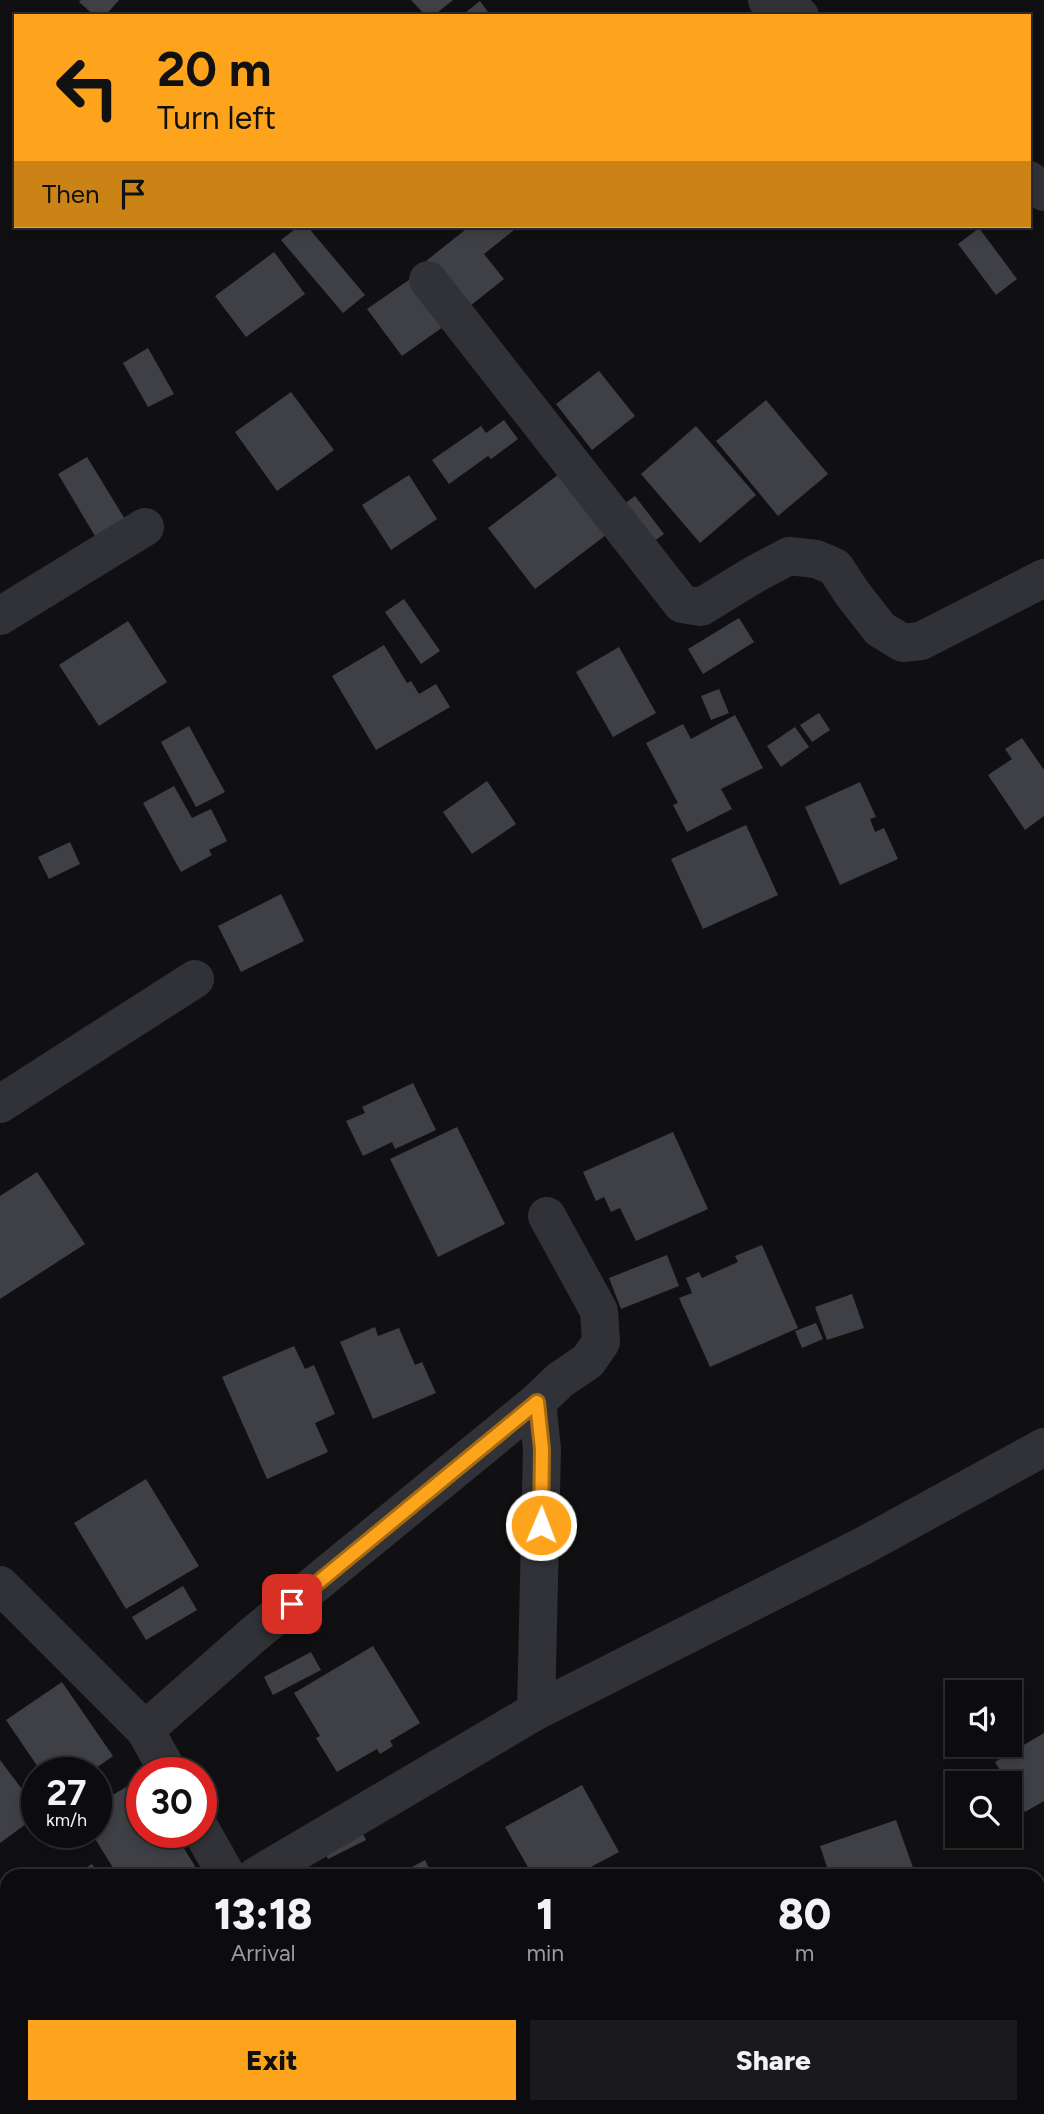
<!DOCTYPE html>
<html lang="en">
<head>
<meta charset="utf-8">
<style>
  :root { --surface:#0c0c0e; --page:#1a1a1c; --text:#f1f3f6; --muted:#9a9b9e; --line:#2c2c2e; --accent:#fea41c }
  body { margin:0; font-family:Figtree,sans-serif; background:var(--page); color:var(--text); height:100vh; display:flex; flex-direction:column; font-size:26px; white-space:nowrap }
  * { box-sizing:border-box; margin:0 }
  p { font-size:23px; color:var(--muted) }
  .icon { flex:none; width:38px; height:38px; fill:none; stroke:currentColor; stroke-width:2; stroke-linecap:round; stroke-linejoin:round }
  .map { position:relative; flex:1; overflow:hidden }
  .side { position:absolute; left:0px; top:1869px; width:1045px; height:245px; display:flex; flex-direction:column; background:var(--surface); border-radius:21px 21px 0 0; box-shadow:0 4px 10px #0003,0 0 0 2px var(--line) }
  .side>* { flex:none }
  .hud { position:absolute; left:14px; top:14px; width:1017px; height:214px; border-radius:0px; box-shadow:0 4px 10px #0003,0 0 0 2px var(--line); background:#fea41c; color:#111; overflow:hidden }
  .buttons { position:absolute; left:945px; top:1680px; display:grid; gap:14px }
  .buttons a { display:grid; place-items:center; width:77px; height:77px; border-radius:0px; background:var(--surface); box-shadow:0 4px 10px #0003,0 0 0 2px var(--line); font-size:35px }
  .speed { position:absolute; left:21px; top:1757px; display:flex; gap:14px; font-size:35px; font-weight:700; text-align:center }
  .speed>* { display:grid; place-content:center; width:91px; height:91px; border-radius:50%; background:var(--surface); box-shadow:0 4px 10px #0003,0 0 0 2px var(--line); line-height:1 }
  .speed small { font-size:18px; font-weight:400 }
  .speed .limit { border:10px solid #d22; background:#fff; color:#111 }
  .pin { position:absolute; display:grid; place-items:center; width:60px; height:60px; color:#fff; margin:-30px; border-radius:14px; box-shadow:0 4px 10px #0006 }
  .me { position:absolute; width:77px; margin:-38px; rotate:1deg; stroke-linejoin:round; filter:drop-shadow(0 0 5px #0008) }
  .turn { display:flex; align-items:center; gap:24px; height:147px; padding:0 28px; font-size:32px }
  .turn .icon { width:91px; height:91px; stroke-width:2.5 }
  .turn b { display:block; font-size:49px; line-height:60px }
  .then { display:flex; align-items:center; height:66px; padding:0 28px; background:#0003; gap:14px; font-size:26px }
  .eta { display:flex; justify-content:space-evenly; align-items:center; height:119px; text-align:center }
  .eta b { font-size:42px; font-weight:800; line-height:49px }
  .action { display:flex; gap:14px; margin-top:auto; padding:14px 28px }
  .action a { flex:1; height:80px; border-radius:0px; background:var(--accent); color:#111; font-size:28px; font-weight:800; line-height:80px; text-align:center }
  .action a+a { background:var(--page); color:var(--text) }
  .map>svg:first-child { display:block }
</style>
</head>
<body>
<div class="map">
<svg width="1044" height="2114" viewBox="0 0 1044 2114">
  <rect width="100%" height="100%" fill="#101012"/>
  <g fill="#3e4045">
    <path d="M81,0H119L105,16H95L79,2Z"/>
    <path d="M411,0H453L433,16H426Z"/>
    <path d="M480,1L491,16H461Z"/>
    <path d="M299,226H307L365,295L343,313L281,240Z"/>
    <path d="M470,226H519L484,254L504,279L465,310L426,261Z"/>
    <path d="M979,228L1017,279L996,295L958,244Z"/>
    <path d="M274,252L305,294L246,337L215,296Z"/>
    <path d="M416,275L450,322L402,356L367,309Z"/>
    <path d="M148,348L174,394L148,407L123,363Z"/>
    <path d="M599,371L635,416L592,450L556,404Z"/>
    <path d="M291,392L334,450L277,491L235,432Z"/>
    <path d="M766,400L828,474L778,516L716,441Z"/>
    <path d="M504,420L518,439L491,459L488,456L449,484L432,460L481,426L486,433Z"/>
    <path d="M696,426L756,495L700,543L641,474Z"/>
    <path d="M87,457L131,529L101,546L58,474Z"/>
    <path d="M563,471L610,532L535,589L488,528Z"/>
    <path d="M409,475L437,519L391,550L362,505Z"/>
    <path d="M635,496L664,534L649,545L620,507Z"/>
    <path d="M404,599L440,651L421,664L385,612Z"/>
    <path d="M739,618L754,642L703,674L688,649Z"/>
    <path d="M128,621L167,682L99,726L59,665Z"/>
    <path d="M384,645L407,683L411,681L419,694L436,684L450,707L376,750L332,676Z"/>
    <path d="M619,647L656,713L613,737L576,672Z"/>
    <path d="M719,689L729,713L711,720L701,696Z"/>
    <path d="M819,713L830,730L812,742L800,725Z"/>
    <path d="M735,715L763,768L721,789L732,809L687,832L673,805L678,803L646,743L683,724L691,739Z"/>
    <path d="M189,726L225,792L196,807L161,742Z"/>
    <path d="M795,727L809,747L781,767L767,746Z"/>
    <path d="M1022,738L1044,770V816L1025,830L988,775L1012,759L1005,749Z"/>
    <path d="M487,781L516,824L472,854L443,812Z"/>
    <path d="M860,782L876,817L870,819L875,832L884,828L898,859L840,885L805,807Z"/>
    <path d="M174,786L192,818L211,809L227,841L209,850L212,855L181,872L143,803Z"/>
    <path d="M746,825L778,895L703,929L671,859Z"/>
    <path d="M70,842L80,864L49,879L38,857Z"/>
    <path d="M281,894L304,941L241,972L218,926Z"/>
    <path d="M413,1083L436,1130L395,1149L392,1142L363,1156L346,1121L365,1113L362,1107Z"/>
    <path d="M457,1127L505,1224L438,1257L390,1159Z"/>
    <path d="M673,1132L708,1209L636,1241L620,1208L611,1212L604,1197L596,1201L583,1172Z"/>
    <path d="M37,1172L85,1244L0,1299V1196Z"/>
    <path d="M762,1245L798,1328L710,1367L679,1298L692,1293L686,1278L699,1272L702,1278L738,1262L735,1256Z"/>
    <path d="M667,1255L679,1286L621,1309L609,1278Z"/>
    <path d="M852,1294L864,1328L827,1340L815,1307Z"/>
    <path d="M816,1323L823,1339L802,1348L795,1331Z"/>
    <path d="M375,1327L378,1336L399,1328L415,1365L422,1362L436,1393L373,1419L340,1342Z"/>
    <path d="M294,1346L305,1369L314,1365L335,1414L315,1423L328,1452L267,1479L222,1377Z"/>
    <path d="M146,1479L199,1566L126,1609L74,1523Z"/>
    <path d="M183,1586L197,1610L146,1640L132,1617Z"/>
    <path d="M373,1646L420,1723L390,1741L393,1746L380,1754L377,1749L337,1772L316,1738L320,1736L294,1693Z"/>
    <path d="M311,1652L321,1670L273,1695L264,1677Z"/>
    <path d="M62,1682L113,1756L89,1773H42L6,1720Z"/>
    <path d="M1044,1733V1801L1025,1812L1010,1787V1783H1008L995,1762Z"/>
    <path d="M0,1760L37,1809V1816L0,1843Z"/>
    <path d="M141,1778L142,1832H174L201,1876H141L138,1872L132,1876H118L91,1832H96V1805Z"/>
    <path d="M582,1785L619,1852L574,1876H533L505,1827Z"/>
    <path d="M896,1820L916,1876H830L820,1846Z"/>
    <path d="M360,1828L366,1840L328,1859L322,1847Z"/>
    <path d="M425,1860L433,1876H395Z"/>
    <path d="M92,1864L100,1876H71Z"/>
    <path d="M0,2048L7,2060V2107H18L6,2114H0Z"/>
    <path d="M47,2107H76L80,2114H50Z"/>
    <path d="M140,2107H154L157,2114H126Z"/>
    <path d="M204,2107H225L213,2114H209Z"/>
    <path d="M321,2107H348L336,2114H325Z"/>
    <path d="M447,2107H487L473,2114H433Z"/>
    <path d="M814,2107H818L822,2114H801Z"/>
    <path d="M847,2107H877L881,2114H851Z"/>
  </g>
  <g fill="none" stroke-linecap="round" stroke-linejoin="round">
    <g stroke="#313237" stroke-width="38">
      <path d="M767,0L800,16"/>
      <path d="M1029,180L1044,192"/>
      <path d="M428,280L682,604L701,607L755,574L789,556L816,559L835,567L852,593L880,629L903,643L921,641L1044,578"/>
      <path d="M0,616L145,527"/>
      <path d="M0,1104L195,979"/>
      <path d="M0,1585L145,1730L169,1773"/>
      <path d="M536,1711L542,1449L537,1402L560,1380L588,1361L601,1342L599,1311L547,1216"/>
      <path d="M145,1730L253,1635L537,1402"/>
      <path d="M201,1830L227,1876"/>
      <path d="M256,1876L536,1711L863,1546L1044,1447"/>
      <path d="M365,2107L370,2114"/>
      <path d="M492,2114L506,2107"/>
    </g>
  </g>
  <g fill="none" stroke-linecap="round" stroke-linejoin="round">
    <g stroke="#a56b12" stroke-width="18">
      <path id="route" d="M292,1604L537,1402L542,1449L541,1525"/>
    </g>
    <use href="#route" stroke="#fea41c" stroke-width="12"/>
  </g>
</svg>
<div class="buttons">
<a><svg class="icon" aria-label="sound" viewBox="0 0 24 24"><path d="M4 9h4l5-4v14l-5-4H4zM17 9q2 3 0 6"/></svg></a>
<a><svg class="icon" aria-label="search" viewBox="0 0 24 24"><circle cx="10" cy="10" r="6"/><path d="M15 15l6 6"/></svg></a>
</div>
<div class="speed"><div>27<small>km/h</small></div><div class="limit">30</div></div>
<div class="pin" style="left:292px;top:1604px;background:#d93025"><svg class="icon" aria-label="arrive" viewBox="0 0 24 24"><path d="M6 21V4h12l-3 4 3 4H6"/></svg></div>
<svg class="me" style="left:541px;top:1525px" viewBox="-20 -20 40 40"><circle r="17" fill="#fea41c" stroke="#fff" stroke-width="3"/><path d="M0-11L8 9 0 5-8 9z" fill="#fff"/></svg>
<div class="hud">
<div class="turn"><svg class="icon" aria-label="left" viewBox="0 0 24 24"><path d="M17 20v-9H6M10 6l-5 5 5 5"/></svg><div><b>20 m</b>Turn left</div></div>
<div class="then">Then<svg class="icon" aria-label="arrive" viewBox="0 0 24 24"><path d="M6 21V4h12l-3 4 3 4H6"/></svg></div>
</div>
<section class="side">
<div class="eta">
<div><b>13:18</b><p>Arrival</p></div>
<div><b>1</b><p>min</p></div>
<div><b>80</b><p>m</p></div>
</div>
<div class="action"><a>Exit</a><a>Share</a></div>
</section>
</div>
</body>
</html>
